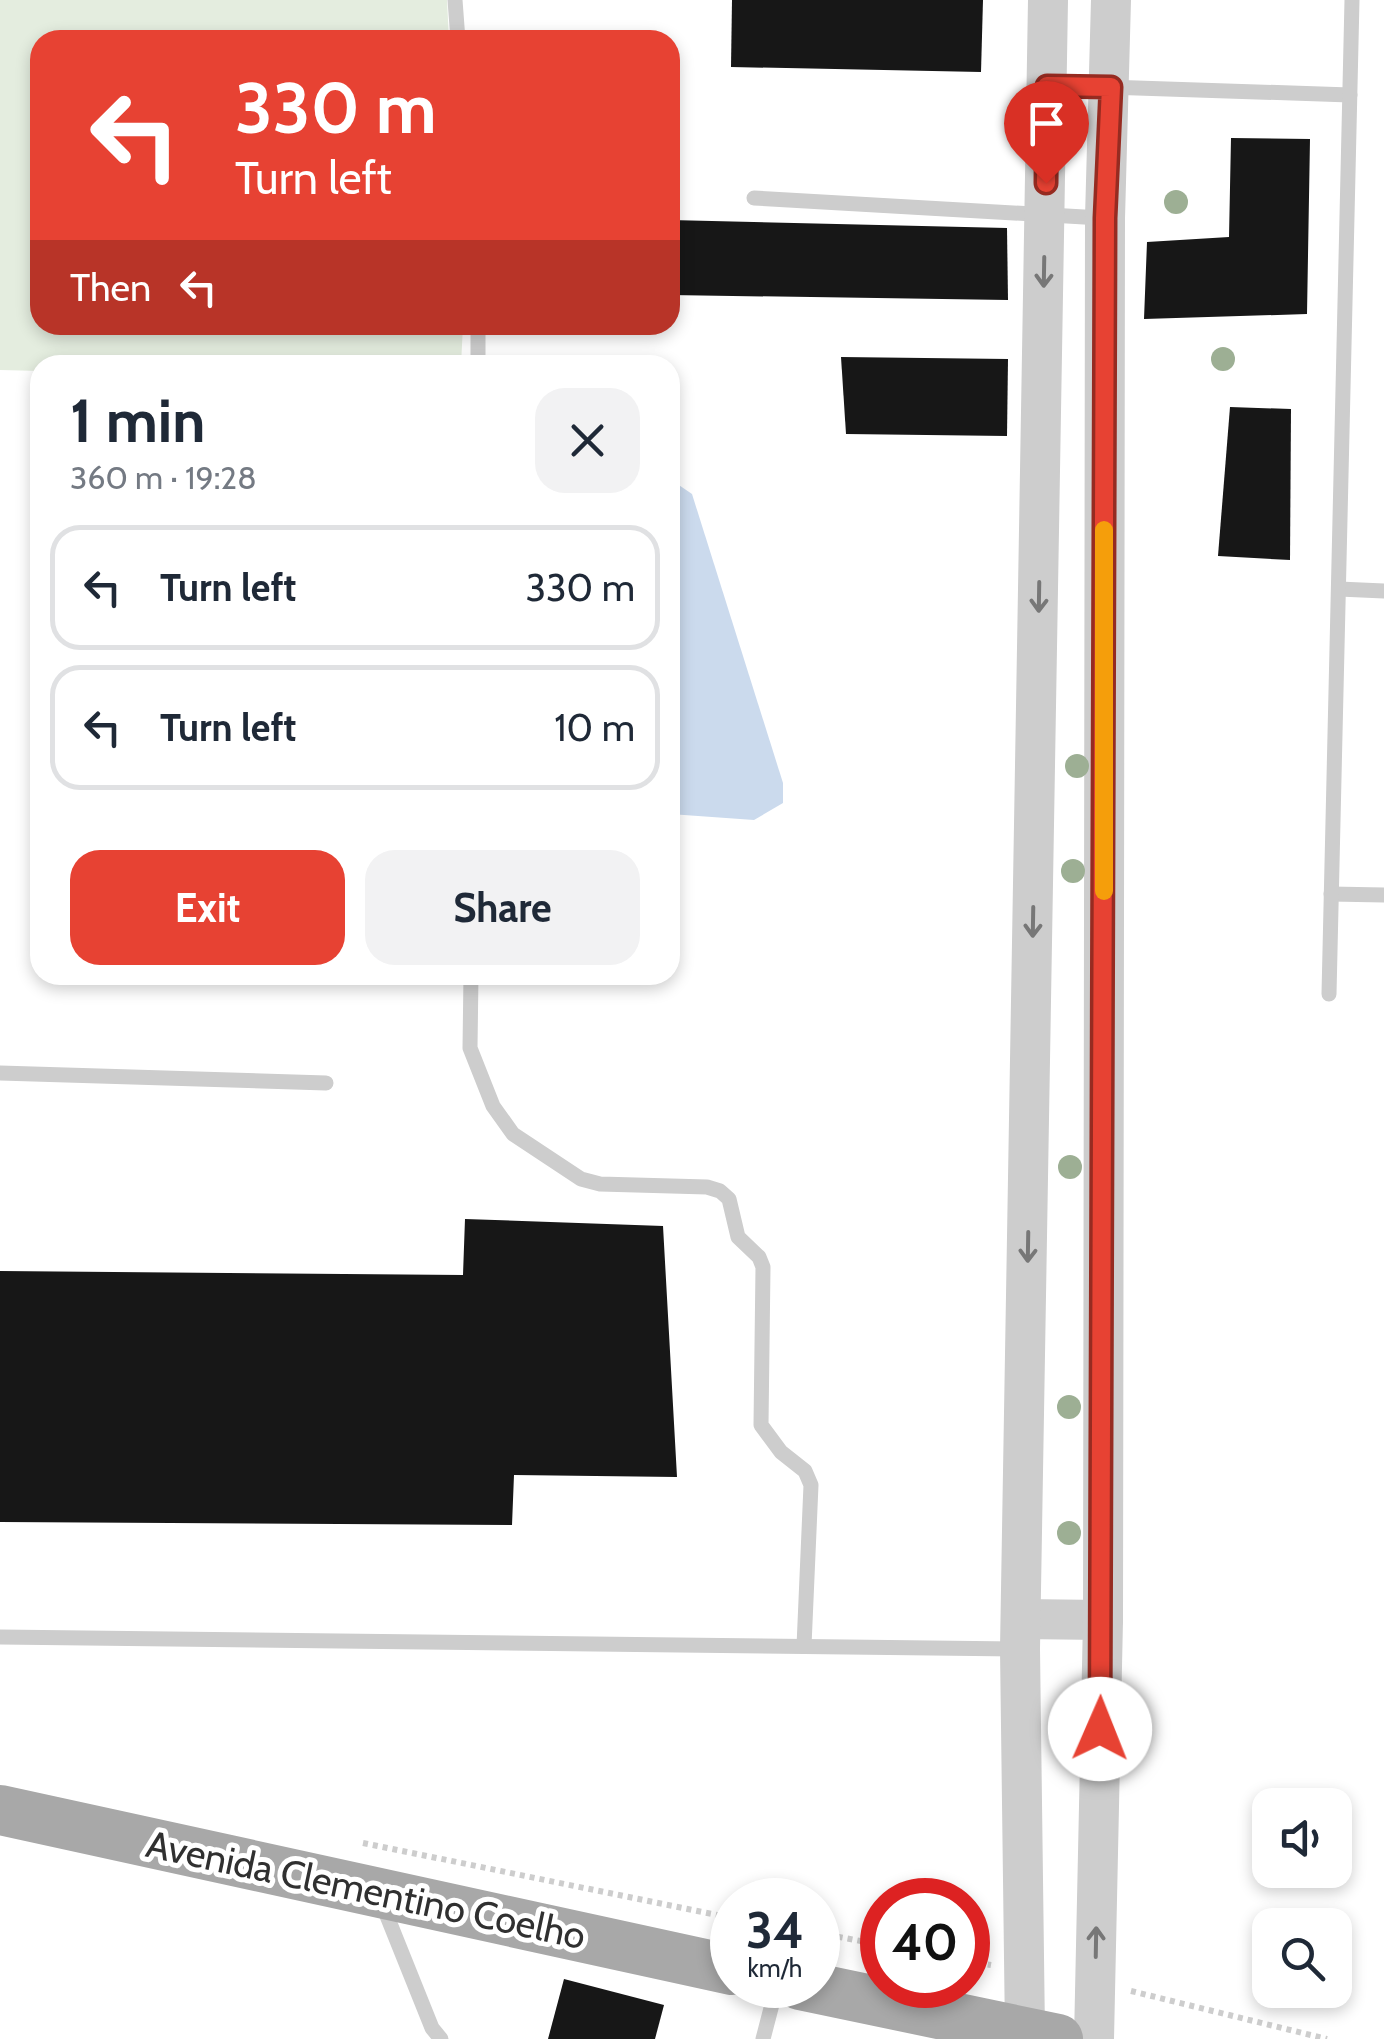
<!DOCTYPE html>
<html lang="en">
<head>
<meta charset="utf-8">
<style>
  :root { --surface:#fff; --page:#f2f2f3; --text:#1f2937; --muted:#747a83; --line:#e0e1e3; --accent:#e74233 }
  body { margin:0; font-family:Cabin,sans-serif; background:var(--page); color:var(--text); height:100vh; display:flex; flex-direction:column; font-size:38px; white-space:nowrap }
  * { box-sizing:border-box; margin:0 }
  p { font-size:32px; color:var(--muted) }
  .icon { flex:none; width:55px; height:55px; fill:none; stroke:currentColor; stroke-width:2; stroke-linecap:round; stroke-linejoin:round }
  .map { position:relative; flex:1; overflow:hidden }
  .drawer { position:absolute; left:30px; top:355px; width:650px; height:630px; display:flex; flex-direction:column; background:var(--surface); border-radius:30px; box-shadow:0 5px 15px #0003 }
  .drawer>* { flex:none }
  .guide { position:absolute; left:30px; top:30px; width:650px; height:305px; border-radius:30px; box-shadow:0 5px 15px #0003; background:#e74233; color:#fff; overflow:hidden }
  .controls { position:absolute; left:1252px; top:1788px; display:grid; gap:20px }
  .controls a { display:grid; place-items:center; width:100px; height:100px; border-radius:20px; background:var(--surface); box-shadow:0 5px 15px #0003; font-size:50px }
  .speed { position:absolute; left:710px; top:1878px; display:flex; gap:20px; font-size:50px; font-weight:700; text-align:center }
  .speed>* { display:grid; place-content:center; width:130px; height:130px; border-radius:50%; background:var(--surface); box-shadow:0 5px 15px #0003; line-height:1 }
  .speed small { font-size:25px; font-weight:400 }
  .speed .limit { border:15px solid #d22; background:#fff; color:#111 }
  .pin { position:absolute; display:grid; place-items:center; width:85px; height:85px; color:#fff; margin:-102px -42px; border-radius:50% 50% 50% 0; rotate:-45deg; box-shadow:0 0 10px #0007 }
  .pin .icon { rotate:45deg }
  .me { position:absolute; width:110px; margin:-55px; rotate:1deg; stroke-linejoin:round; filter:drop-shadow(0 0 8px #0008) }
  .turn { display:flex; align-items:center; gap:35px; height:210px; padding:0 40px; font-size:45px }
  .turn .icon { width:130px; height:130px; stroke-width:2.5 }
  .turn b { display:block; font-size:70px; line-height:85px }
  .then { display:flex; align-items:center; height:95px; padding:0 40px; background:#0003; gap:20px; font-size:38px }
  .round { display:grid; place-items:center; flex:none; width:105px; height:105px; border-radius:30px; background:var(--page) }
  .overview { display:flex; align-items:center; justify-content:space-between; height:170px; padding:0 40px }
  h1 { font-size:60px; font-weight:700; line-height:75px }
  .cta { display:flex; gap:20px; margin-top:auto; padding:20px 40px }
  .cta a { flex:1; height:115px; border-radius:30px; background:var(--accent); color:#fff; font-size:40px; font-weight:700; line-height:115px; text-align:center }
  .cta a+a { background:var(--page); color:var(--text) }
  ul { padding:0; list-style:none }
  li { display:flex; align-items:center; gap:30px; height:125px; margin:0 20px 15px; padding:0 20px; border:5px solid var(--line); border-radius:30px }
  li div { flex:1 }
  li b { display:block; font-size:38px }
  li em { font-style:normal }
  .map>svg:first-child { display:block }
</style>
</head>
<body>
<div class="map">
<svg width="1384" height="2039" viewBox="0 0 1384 2039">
  <rect width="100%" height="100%" fill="#fff"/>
  <path fill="#e4eddf" d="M0,0H447L449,40H40V325H463L461,365H40V371L0,370Z"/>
  <path fill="#cbdaed" d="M670,479L692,494L783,783V803L754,820L670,814Z"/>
  <g fill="#171717">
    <path d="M732,0H983L981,72L731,67Z"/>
    <path d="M1231,138L1310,139L1307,314L1144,319L1147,242L1229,237Z"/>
    <path d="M670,220L1007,228L1008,300L670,295Z"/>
    <path d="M841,357L1008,359L1007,436L846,434Z"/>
    <path d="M1230,407L1291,409L1290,560L1218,556Z"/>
    <path d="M465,1219L663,1226L677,1477L514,1475L512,1525L0,1522V1271L463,1275Z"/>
    <path d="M564,1979L664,2005L655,2039H548Z"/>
  </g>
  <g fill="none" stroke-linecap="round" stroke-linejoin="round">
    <g stroke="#cdcdcd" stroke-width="6" stroke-dasharray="5 5" stroke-linecap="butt">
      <path d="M363,1843L732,1918"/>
      <path d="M818,1933L882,1945"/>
      <path d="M968,1961L991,1965"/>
      <path d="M1131,1991L1327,2039"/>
    </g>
    <g stroke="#cdcdcd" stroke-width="15">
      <path d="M455,0L458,40"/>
      <path d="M1047,85L1350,95"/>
      <path d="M754,198L1101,218"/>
      <path d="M478,365V325"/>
      <path d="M1339,589L1384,591"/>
      <path d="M1331,894L1384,895"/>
      <path d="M471,975L470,1048L493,1106L513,1134L581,1179L600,1184L707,1187L720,1191L729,1199L738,1237L759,1257L763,1267L761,1425L781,1452L805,1471L811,1485L804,1646"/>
      <path d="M1329,994L1352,0"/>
      <path d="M0,1073L326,1083"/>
      <path d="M0,1637L1016,1649"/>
      <path d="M383,1906L432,2028L441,2039"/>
      <path d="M763,2039L777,1985"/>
    </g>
    <g stroke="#cdcdcd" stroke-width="40">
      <path d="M1021,1619L1103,1620"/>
      <path d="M1025,2033L1020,1649L1048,0"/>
      <path d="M1094,2039L1103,1620L1105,218L1111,0"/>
    </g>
    <g stroke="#a8a8a8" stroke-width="50">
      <path d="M0,1810L732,1970"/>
      <path d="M800,1985L1058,2039"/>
    </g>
  </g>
  <g fill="#9daf94">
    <circle cx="1176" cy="202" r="12"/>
    <circle cx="1223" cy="359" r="12"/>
    <circle cx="1077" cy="766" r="12"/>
    <circle cx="1073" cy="871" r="12"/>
    <circle cx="1070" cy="1167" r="12"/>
    <circle cx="1069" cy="1407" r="12"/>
    <circle cx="1069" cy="1533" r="12"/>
  </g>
  <defs><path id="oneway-shaft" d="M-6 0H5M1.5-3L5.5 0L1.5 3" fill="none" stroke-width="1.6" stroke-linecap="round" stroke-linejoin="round" transform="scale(2.5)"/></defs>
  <g stroke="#777">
    <use href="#oneway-shaft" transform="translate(1044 272) rotate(91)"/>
    <use href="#oneway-shaft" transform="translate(1039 597) rotate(91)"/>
    <use href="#oneway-shaft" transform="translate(1033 922) rotate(91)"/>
    <use href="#oneway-shaft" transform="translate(1028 1247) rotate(91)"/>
    <use href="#oneway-shaft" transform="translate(1096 1942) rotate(-89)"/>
  </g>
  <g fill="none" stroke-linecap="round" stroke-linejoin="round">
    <g stroke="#962b21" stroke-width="25">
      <path id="route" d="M1046,183L1047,86L1111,87L1105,218L1100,1729"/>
    </g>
    <use href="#route" stroke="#e74233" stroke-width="18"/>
    <path stroke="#f59e0b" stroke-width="18" d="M1104,891V530"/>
  </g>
  <g text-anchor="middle" stroke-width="10" stroke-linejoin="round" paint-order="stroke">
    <g font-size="38" fill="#303030" stroke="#fff">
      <text transform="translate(366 1890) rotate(12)" y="13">Avenida Clementino Coelho</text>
    </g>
  </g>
</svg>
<div class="controls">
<a><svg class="icon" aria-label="sound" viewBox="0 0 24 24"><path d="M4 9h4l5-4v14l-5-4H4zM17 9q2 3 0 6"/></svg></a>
<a><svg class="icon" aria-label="search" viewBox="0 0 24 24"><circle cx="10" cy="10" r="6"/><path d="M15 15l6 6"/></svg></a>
</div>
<div class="speed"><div>34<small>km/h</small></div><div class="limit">40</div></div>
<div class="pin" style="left:1046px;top:183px;background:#d93025"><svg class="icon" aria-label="arrive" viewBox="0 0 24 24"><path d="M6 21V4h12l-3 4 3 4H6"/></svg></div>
<svg class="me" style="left:1100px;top:1729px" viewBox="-20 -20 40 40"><circle r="19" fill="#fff"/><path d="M0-13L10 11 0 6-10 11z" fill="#e74233"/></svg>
<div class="guide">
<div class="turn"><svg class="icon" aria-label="left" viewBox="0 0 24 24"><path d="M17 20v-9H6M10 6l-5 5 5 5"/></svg><div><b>330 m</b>Turn left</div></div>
<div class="then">Then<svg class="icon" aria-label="left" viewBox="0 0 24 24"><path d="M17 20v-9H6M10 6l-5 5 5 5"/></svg></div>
</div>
<section class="drawer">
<div class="overview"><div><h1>1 min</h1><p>360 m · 19:28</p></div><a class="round"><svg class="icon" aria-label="close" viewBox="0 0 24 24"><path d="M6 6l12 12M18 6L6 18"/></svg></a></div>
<ul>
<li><svg class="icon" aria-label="left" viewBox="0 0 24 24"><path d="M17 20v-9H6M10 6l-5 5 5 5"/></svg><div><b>Turn left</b></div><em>330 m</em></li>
<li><svg class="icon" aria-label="left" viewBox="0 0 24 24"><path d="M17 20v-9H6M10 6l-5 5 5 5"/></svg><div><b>Turn left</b></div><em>10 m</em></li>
</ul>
<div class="cta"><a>Exit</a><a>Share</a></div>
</section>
</div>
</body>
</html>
